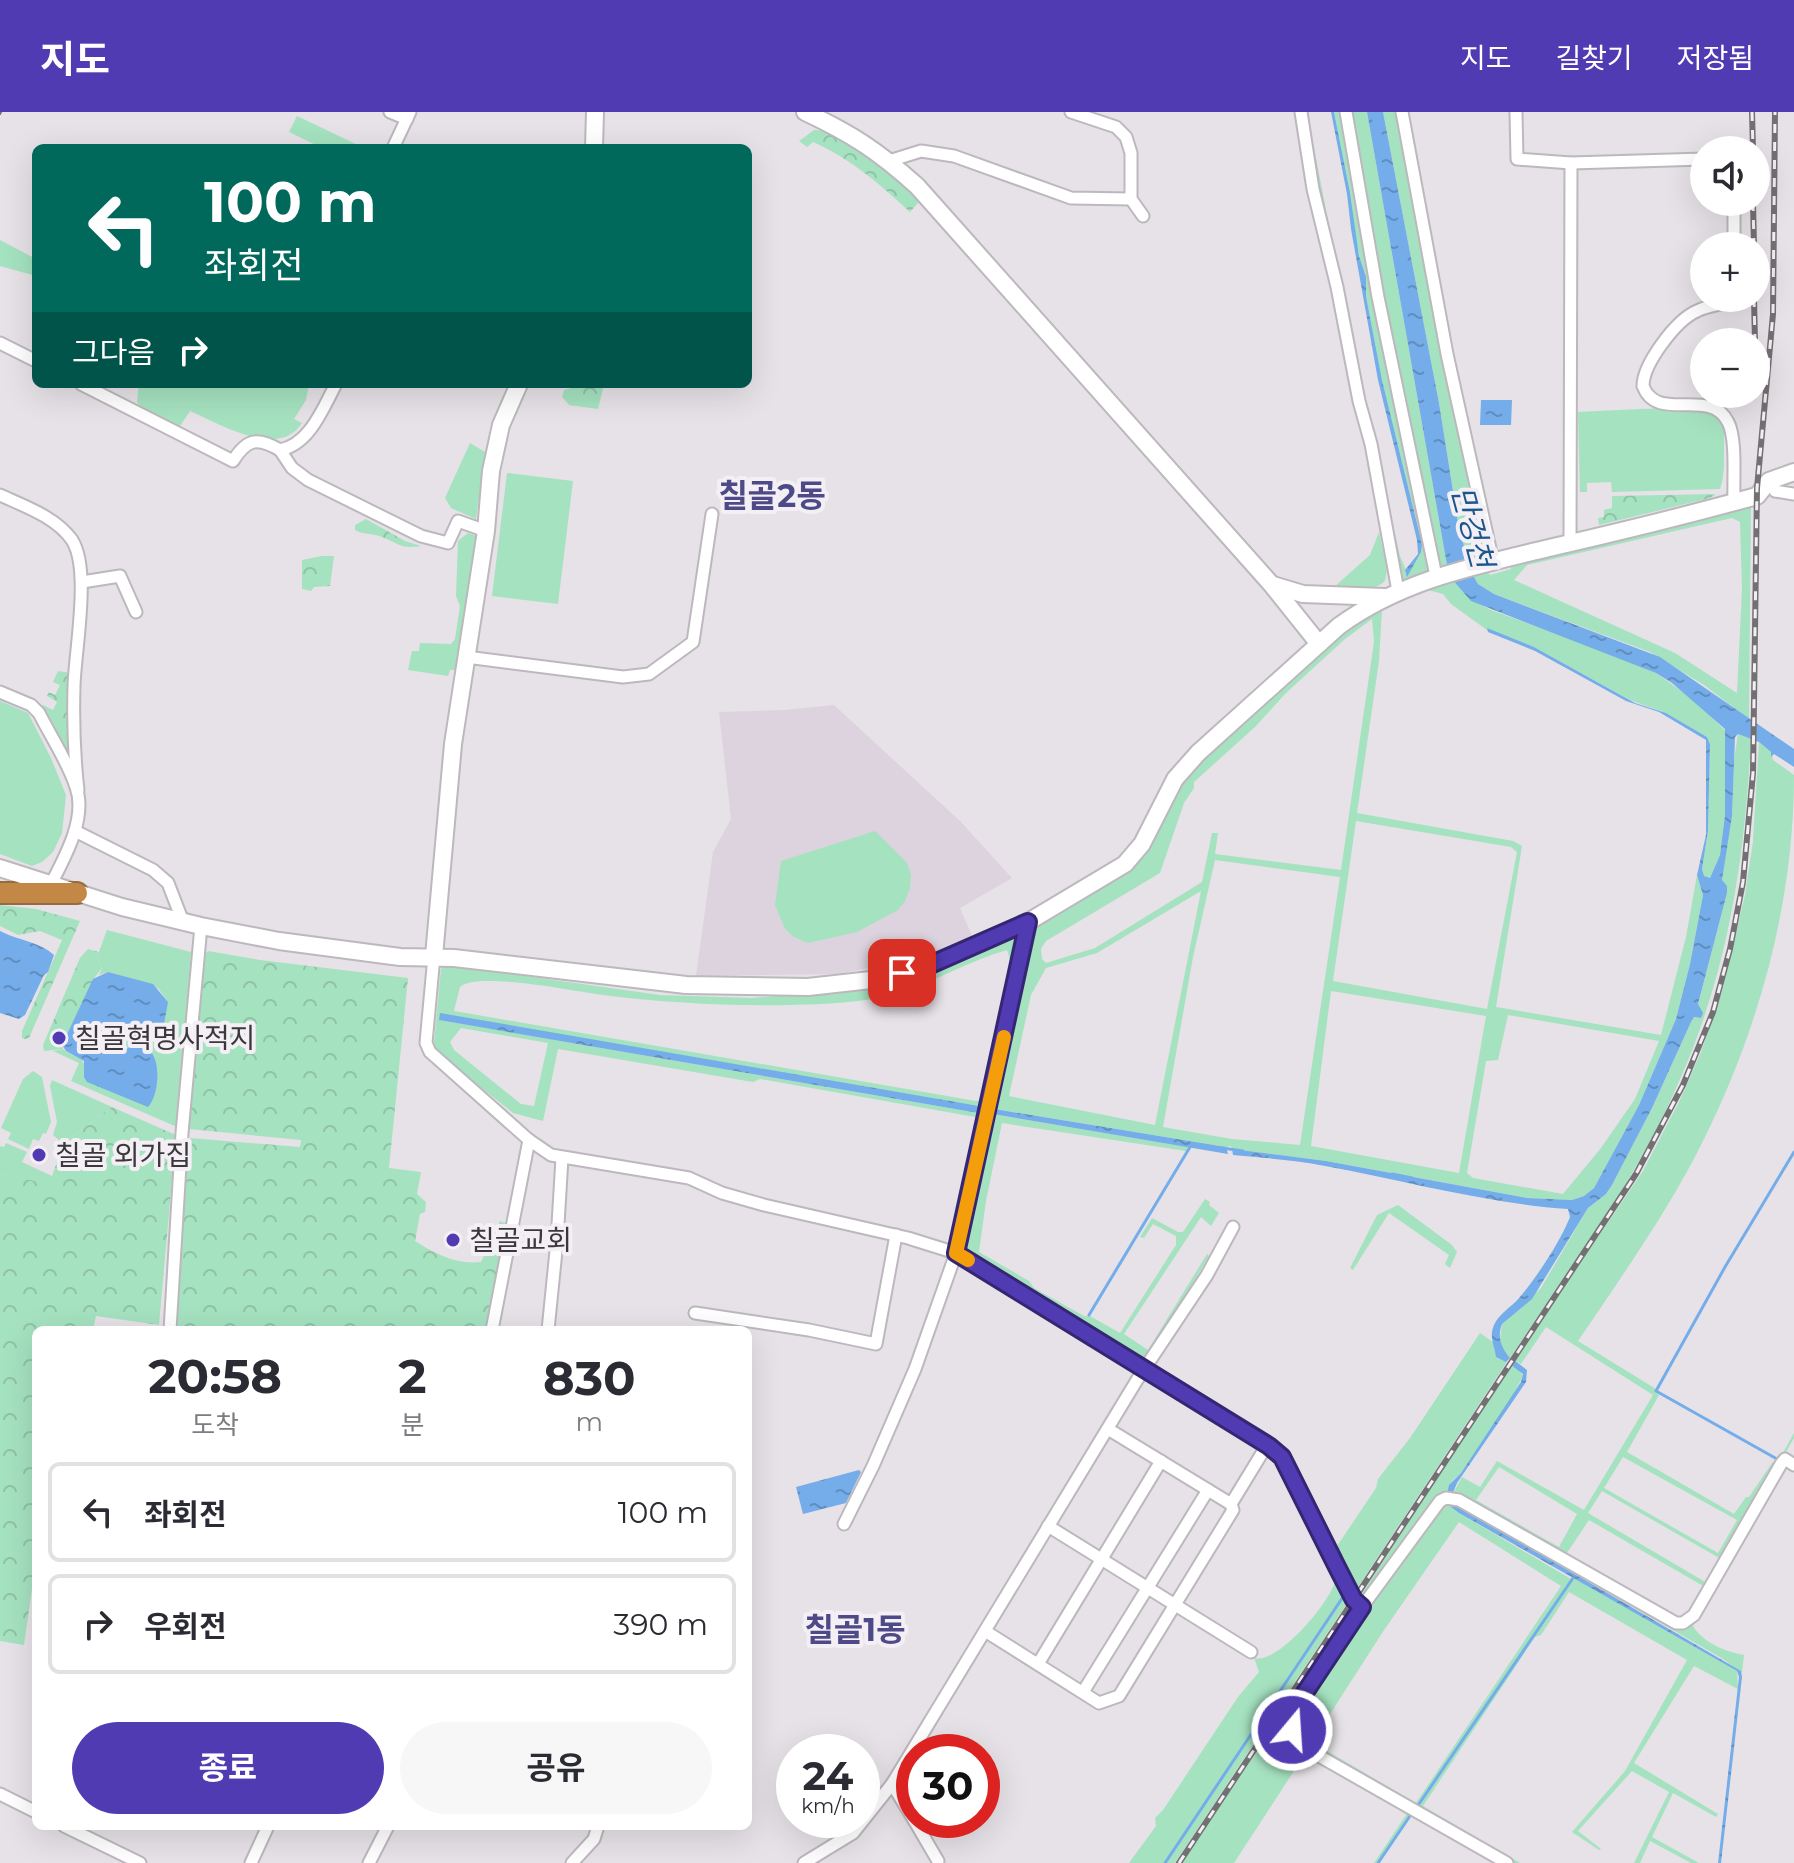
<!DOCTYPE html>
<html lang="ko">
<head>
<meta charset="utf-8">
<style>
  :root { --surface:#fff; --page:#f7f7f7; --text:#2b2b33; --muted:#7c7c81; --line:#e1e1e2; --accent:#513bb3 }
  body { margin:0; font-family:Montserrat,"Noto Sans KR",sans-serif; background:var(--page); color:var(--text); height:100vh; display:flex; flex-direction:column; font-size:30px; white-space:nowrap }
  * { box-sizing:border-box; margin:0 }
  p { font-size:26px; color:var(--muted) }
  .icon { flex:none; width:44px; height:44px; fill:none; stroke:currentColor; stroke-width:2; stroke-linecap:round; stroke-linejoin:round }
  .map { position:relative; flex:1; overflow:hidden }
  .details { position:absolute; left:32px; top:1214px; width:720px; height:504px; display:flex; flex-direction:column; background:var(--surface); border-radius:12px; box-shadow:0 8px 32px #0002 }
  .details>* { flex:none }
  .banner { position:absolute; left:32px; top:32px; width:720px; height:244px; border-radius:12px; box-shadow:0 8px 32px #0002; background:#00695c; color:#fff; overflow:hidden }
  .fabs { position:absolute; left:1690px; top:24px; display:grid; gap:16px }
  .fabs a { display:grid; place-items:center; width:80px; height:80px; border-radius:50%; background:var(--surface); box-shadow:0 8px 32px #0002; font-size:40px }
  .speed { position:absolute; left:776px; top:1622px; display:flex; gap:16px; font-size:40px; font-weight:700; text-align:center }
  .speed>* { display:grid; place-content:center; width:104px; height:104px; border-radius:50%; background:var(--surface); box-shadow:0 8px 32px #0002; line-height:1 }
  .speed small { font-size:20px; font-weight:400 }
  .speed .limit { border:12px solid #d22; background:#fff; color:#111 }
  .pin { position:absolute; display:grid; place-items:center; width:68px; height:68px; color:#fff; margin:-34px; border-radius:16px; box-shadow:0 4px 12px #0006 }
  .me { position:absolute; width:88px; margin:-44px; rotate:18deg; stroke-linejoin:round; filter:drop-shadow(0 0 6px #0008) }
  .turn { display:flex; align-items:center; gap:28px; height:168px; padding:0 40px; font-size:36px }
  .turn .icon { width:104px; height:104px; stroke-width:2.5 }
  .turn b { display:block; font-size:56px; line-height:68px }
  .then { display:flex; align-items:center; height:76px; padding:0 40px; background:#0003; gap:16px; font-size:30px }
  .eta { display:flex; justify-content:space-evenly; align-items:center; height:136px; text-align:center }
  .eta b { font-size:48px; font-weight:700; line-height:56px }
  .cta { display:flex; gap:16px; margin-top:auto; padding:16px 40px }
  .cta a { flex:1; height:92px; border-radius:48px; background:var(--accent); color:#fff; font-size:32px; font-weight:700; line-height:92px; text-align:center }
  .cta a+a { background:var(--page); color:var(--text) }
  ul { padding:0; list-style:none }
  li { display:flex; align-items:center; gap:24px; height:100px; margin:0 16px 12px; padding:0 24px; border:4px solid var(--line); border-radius:12px }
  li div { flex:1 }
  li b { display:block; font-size:30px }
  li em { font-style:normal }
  header { display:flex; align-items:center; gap:48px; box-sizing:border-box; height:112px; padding:0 40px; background:var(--accent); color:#fff }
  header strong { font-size:38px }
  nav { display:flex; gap:44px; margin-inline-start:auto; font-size:28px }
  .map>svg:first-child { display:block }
</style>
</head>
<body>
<header>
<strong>지도</strong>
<nav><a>지도</a><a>길찾기</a><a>저장됨</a></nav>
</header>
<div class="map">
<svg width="1794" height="1751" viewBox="0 0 1794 1751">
  <defs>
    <pattern id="forest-crowns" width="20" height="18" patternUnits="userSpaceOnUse" patternTransform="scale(2)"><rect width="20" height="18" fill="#a5e2c0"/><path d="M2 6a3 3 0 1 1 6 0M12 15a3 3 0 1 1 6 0" fill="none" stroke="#8fc3a6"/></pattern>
    <pattern id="water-ripples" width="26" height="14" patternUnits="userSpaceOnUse" patternTransform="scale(2)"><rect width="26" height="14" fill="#74adea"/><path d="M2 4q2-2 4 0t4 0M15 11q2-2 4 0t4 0" fill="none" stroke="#608ebf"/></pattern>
  </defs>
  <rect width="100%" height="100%" fill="#e6e2e7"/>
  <path fill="#ddd3de" d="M834,593L960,709L1012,766L960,796L973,826L933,842L839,862L696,864L713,740L731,707L719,600L785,598Z"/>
  <g fill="#a5e2c0" fill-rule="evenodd">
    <path d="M1304,0H1307L1357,257L1400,444L1408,463C1408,451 1421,445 1422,432L1382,268L1366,184L1365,161L1362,158C1351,105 1345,52 1334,0H1344L1433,459L1405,468L1400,467L1321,93Z"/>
    <path d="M1348,0H1367L1370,17L1447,453L1435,457Z"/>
    <path d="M1383,0H1397L1483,437L1479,444L1468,448L1459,417L1439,291Z"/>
    <path d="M297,4L364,36H322L289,20Z"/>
    <path d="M0,128L36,147V164L0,154Z"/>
    <path d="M139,272H308L309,273L306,288L294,307L302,311C279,348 220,312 190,299L180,314L143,297L137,290Z"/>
    <path d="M1640,297C1661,297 1708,290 1721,307C1726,314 1724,324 1724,332C1724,347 1725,363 1720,377L1612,380L1611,370L1587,371V380H1580L1578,300Z"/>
    <path d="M470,331L485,340L476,407L451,396L445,386Z"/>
    <path d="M507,361L573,369L558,492L492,484Z"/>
    <path d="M1751,394L1749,607L1704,573L1650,540L1494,482L1478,472L1471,461L1486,457L1490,463L1511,457V449ZM1732,406L1740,410L1742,477L1737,581L1675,541L1514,468L1527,453Z"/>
    <path d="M1379,420L1387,457L1385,469C1372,481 1350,477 1333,476L1370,443Z"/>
    <path d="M468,421L476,424L457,558H450L448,564L408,558L412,539H419L420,531L451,532L455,527L460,494L456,484L458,429Z"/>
    <path d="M1451,466L1472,488L1491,498L1596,536L1656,561L1691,586L1726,619L1725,703L1720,743L1710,766L1704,765L1702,757L1708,719L1710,632L1707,625L1666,601L1630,588L1534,535L1487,518L1451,492L1443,482L1428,478L1382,498L1379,549L1357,701L1513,729L1522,734L1496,895L1661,923L1686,825L1697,763L1703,783L1690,852L1676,907L1639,993L1594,1076L1584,1084L1572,1088L1527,1086L1326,1049L1232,1037L1231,1034L1226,1035L994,997L1034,813L1138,749L1157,722L1189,660L1362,503ZM1372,507L1374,530L1341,758L1215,742L1218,721H1212L1202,770L1095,836L1046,851L1042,847L1041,837L1046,829L1160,761L1184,691L1194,676V670L1255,615L1286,581L1345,527ZM1356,709L1511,735L1517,740L1487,897L1333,869ZM1215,748L1340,765L1300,1033L1232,1027L1163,1015L1193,845ZM1201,779L1155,1013L1009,984L1031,883L1046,856L1097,841ZM1331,879L1486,904L1459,1061L1311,1034ZM1508,903L1659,929L1635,987L1601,1036L1563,1082L1473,1066L1467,1061L1486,949L1498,948Z"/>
    <path d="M0,589L28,601L51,646L66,683L62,721L53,740L42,750L32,754L0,742Z"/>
    <path d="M1738,622L1751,627C1743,776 1721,898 1649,1031C1609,1106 1557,1175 1510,1246L1502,1235L1500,1227L1502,1212L1541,1176L1588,1096L1606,1082L1612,1073L1652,996L1691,910L1693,905L1701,906L1698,892L1727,781L1721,768L1732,704L1734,648Z"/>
    <path d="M1759,630L1771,640L1773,648L1794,663C1794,789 1760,914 1704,1027C1669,1098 1622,1164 1578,1229L1656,1277L1655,1280L1659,1283L1627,1340L1734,1402L1746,1385H1749L1772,1351L1779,1348L1794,1321V1326L1692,1504L1684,1509L1452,1383L1462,1365L1480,1375L1497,1349L1584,1398L1653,1283L1546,1215L1521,1252L1514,1248L1643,1059L1680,988L1701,940L1722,879L1745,783L1753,729ZM1623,1345L1737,1408L1718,1441L1604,1376ZM1499,1355L1577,1402L1559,1435L1476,1388ZM1602,1379L1721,1447L1707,1471L1588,1401ZM1589,1408L1705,1475C1698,1487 1693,1503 1677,1505L1567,1441Z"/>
    <path d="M875,719L907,751L911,763L910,776L905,789L898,798L857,820L808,831L794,825L785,817L775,793L781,749Z"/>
    <path d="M107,818L191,840L177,1015L71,969L79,951L53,939L63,937C77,949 87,941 84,965L152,942L149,938L136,932L122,939H109L102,930L103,917L114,911L125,914L133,928L147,924L168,890L158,876L108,860L99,863L102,856L97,845Z"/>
    <path d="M1011,825L1015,826L1018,834L985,995L440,902V908L984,1002L981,1006L760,967L753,970L558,937L543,1009L513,1001L439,942L434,931L441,857L448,853L660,883L752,886L839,879ZM1007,838L1011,851L983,978L980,988L976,989L454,899L460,875C477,859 577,880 603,883C666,891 728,894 791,893C825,892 861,891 894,882C933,871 968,849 1007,838ZM461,916L548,931L534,994L521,992L454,938L450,930Z"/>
    <path d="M33,959L42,965L51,1010L46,1022L43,1021L39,1029L33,1027L29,1037L8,1027L11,1021L1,1016L23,967Z"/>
    <path d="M52,968L112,995L64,1031L61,1040L53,1036L59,1028L53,1023L57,1010L50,974Z"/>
    <path d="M993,1002L1188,1035L1186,1039L1002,1011L986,1089L979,1140L1029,1169L1034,1176L1084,1204H1090L1120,1221L1176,1133V1124L1153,1112L1144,1126L1140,1125L1152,1106L1178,1120H1183L1205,1087L1210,1090L1209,1093L1219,1101L1211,1114L1201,1105L1124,1222L1148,1238L1207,1142L1209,1144L1149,1245L1142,1247L969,1144L966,1130L969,1113Z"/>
    <path d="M6,1031L27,1040L22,1050L52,1064L49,1073L0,1062V1034L4,1035Z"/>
    <path d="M1398,1093L1452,1133L1457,1140L1450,1156L1445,1152L1449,1143L1389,1101L1353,1158L1350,1156L1377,1103Z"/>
    <path d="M1480,1221L1493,1230L1496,1244L1507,1250L1354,1481L1333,1440L1376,1376L1378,1367L1410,1326Z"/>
    <path d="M1511,1253L1519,1258L1523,1264L1511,1287L1461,1361L1452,1369L1447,1382L1362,1489L1356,1487Z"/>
    <path d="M1451,1388L1680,1515L1752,1412L1693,1514C1702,1530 1726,1540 1744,1543L1742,1561L1723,1547L1451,1390L1459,1401L1571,1467L1417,1695L1308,1633L1302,1627L1292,1606L1434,1400ZM1459,1410L1561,1474L1416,1691L1312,1630L1384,1518Z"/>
    <path d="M1330,1453L1350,1487L1175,1751H1166L1345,1482L1164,1751H1129L1156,1714L1155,1706L1163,1698L1238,1585L1259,1560L1254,1546C1277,1553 1330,1491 1335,1469L1326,1454Z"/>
    <path d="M1574,1466L1737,1559L1738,1577L1694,1554L1634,1651L1718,1702L1716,1705L1673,1681L1652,1725L1699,1751H1691L1650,1729L1640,1751H1634L1669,1680L1632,1659L1578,1719L1601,1737L1599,1738L1572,1720L1625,1659L1687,1548L1569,1480L1541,1523L1535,1525L1423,1694L1520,1751H1509L1418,1696Z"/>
    <path d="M1354,1491L1357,1495L1278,1617L1302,1638L1411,1701L1409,1706L1377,1751H1374L1408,1700L1305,1642L1234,1751H1182Z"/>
  </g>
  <g fill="url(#forest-crowns)">
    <path d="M814,18C846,16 898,65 918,88V91L910,100C881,73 850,46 813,30L807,35L799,29Z"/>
    <path d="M588,272H604L598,297L569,293L562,285L564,278Z"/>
    <path d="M1716,382L1710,386L1599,413L1598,406L1604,405V398L1612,396V384Z"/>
    <path d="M366,407L405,429L421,434C400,437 400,432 382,425C373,421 363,423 355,418V413Z"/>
    <path d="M322,444H334L330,474L314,475L311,479L302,477V448Z"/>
    <path d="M58,559L71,561L68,613L70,634L66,642L41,597L43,593L53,598L57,590L47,584L49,580L55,583L60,573L53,570Z"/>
    <path d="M0,793L36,797L80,809L29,926L25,927L22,926V919L62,828L40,819L18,823L0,814Z"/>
    <path d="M88,837L99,840L97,845L102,856L95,865L62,933L63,937L44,939L43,933L80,846Z"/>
    <path d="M208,839L260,848L408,866L389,1056L421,1060L417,1082L426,1090L425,1100L420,1102L415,1129C435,1142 457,1153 481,1150L500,1109L507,1112L486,1218H195L173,1215L190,1026L300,1035L301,1028L189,1017L204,843Z"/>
    <path d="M112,995L176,1023L159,1213L96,1204L93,1218H36V1449L24,1533L0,1529V1062L49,1072L64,1031Z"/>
  </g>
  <g fill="url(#water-ripples)">
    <path d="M1331,0H1334L1350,81L1359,144L1366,165V184L1382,268L1422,432L1421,440L1407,465L1405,458L1418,442L1417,428L1378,268L1351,117L1347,82Z"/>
    <path d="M1367,0H1383L1439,291L1459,417L1468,448L1447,453Z"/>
    <path d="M1481,288H1512L1511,313H1480Z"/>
    <path d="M1471,460L1478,472L1494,482L1660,545L1794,637V655L1774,642L1771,645V640L1759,630L1738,622L1735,625L1732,704L1722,768L1727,774V781L1698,892L1703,901L1701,906L1694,905L1691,910L1652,996L1612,1073L1606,1082L1588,1096L1532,1187L1502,1212C1497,1225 1501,1235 1510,1246L1506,1250L1496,1245C1495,1237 1491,1228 1492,1220C1495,1203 1510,1197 1519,1186C1537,1165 1560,1130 1570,1105L1568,1097C1485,1091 1406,1069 1325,1054C1295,1048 1264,1046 1233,1043L1232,1037L1326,1049L1527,1086L1572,1088L1584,1084L1594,1076L1639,993L1676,907L1690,852L1703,783L1697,763L1706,723V628L1659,600L1626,589L1535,539L1488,520L1487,516L1534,535L1635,591L1666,601L1707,625L1710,632L1708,719L1702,757L1704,764L1710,766L1720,743L1725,703V617L1672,571L1656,561L1471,489L1451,466Z"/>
    <path d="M0,819C17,828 40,830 54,843L48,860L44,863L25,903L19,907L0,901Z"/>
    <path d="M108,860L153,872L168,890L164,912L151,923L133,928L125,914L114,911L103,917C100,925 102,933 109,939H122L136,932C139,934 144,934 148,937C162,947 159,984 148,995L87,970L84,965V949L66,939L62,933L93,867Z"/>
    <path d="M440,901L985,995L984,1002L439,908Z"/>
    <path d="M994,997L1226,1035L1228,1042L993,1002Z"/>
    <path d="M1514,1248L1527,1258L1526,1270L1457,1371L1452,1383L1447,1382L1449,1373L1461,1361L1521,1270L1523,1262L1511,1253Z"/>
    <path d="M859,1358L861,1360L846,1391L803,1402L796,1375Z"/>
    <path d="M1451,1390L1741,1559L1742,1565L1721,1751H1718L1739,1565L1737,1559L1459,1401L1446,1391Z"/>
  </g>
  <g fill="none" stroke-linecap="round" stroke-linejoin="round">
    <g stroke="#74adea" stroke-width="3">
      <path d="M1222,1036L1243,1039"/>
      <path d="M1392,1062L1412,1066"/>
      <path d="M1089,1203L1190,1035"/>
      <path d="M1777,1347L1656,1279L1725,1155L1794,1040"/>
      <path d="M1419,1692L1573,1466"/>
      <path d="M1165,1751L1343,1485"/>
      <path d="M1378,1751L1412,1701"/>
    </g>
    <g stroke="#bcb8bd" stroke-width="15">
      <g id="street">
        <path d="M390,0L407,7"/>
        <path d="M1071,0L1116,15L1126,25L1131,41V87L1143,104"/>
        <path d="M1301,0L1313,77L1337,175L1359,289L1371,332L1398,479"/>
        <path d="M1346,0L1378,185L1436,464"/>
        <path d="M1402,0L1447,242L1493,450"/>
        <path d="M1516,0L1517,47L1571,51L1704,47"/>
        <path d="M393,36L410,0"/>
        <path d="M889,49L921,39L954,44L1071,86L1131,87"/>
        <path d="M1734,90V134"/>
        <path d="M1730,186L1728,190C1718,193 1706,194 1697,199C1676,208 1643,252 1643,274C1657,312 1710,274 1728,310C1737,327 1733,369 1734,390"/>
        <path d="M0,231L36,249"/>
        <path d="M81,272L233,349C247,326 258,325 280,338C310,332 323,296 336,272"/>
        <path d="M280,338L292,356L308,368L421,424L448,431L458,409L486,419"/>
        <path d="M1775,379L1794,382"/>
        <path d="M0,383C24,394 56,405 72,428C91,457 75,538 74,574C73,609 74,643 78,678"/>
        <path d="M1570,431L1571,51"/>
        <path d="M82,470L120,464L136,500"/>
        <path d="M466,545L623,565L649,562L693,530L712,402"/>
        <path d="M0,580L31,593L39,601C51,625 68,650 76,675C87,706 65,745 51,772"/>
        <path d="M75,719L153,758L168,771L183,810"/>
        <path d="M434,844L426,931L430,940L529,1028L551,1043L689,1066L722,1081L764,1093L908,1126L956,1141L1267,1333L1231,1392L1108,1317"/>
        <path d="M695,1201L809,1218L876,1232L896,1123"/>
        <path d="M170,1218L182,1021L201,814"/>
        <path d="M492,1218L529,1028"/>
        <path d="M548,1218L557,1129L562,1046"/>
        <path d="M1267,1333L1287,1352L1338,1457L1354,1488L1362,1495"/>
        <path d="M844,1412L873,1354L915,1257L956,1141L1028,810"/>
        <path d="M1048,1414L1251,1540"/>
        <path d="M985,1519L1099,1591L1119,1584L1233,1398L1231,1392"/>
        <path d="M1038,1552L1161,1349"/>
        <path d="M1083,1580L1208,1378"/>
        <path d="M0,1682L36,1700"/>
        <path d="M914,1708L892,1672L1137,1268L1207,1163L1233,1115"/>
        <path d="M914,1708L938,1749"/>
        <path d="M64,1714L140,1751"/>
        <path d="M251,1751L268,1714"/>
        <path d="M369,1751L388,1714"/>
        <path d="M572,1751L594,1727L598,1714"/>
        <path d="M804,1751L853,1721L892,1672"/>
        <path d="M1507,1751L1305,1636C1295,1627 1289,1616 1290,1603L1362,1495L1440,1389L1446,1386L1459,1388L1676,1511H1683L1694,1503L1781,1352L1785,1347L1794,1353"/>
      </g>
    </g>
    <g stroke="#bcb8bd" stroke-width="20">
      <g id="secondary">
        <path d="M805,0C852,22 878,39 917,74L1271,472L1319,532"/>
        <path d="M594,36L595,0"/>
        <path d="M1273,473L1303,482L1384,485"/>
        <path d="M0,756L122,795L201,814L279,829L400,845L454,846L686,873L808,875L871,868L930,853L1028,810L1125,752L1142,732L1175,667L1198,641L1339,514C1402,468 1475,454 1549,436C1619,420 1688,403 1757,384L1769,369L1794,360"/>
        <path d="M434,844L453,632L486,419L491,359L501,313L519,272"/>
      </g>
    </g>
    <g stroke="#946c42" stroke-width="24">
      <path id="highway" d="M0,781H77"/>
    </g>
    <use href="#street" stroke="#fff" stroke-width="11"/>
    <use href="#secondary" stroke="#fff" stroke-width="16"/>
    <use href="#highway" stroke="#c48846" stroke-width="20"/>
    <path stroke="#737073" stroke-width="2" d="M0,2L1,0"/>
    <g stroke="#737073" stroke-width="6">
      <g id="rail">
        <path d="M1752,0L1753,38"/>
        <path d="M1753,90L1754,134"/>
        <path d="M1754,186L1755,230"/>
        <path d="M1179,1751L1636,1062L1683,973L1713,900L1730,837L1743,770L1753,661L1757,376L1773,202L1775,0"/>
      </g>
    </g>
    <use href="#rail" stroke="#f4eff4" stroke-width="3" stroke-dasharray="9" stroke-linecap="butt"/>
  </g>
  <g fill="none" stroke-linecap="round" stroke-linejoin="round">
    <g stroke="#352674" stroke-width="20">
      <path id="route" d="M902,861L930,853L1028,810L956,1141L1269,1334L1282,1345L1338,1457L1354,1488L1362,1495L1290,1603L1292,1618"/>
    </g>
    <use href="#route" stroke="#513bb3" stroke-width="14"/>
    <path stroke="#f59e0b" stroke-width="14" d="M968,1148L956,1141L1004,925"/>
  </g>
  <g fill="#513bb3" stroke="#f4eff4" stroke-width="3">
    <circle cx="59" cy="926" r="8"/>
    <circle cx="39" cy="1043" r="8"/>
    <circle cx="453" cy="1128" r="8"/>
  </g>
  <g text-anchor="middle" stroke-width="8" stroke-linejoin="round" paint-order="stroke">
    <g font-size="28" fill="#3a383a" stroke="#f4eff4" text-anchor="start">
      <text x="75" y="936">칠골혁명사적지</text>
      <text x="55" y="1053">칠골 외가집</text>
      <text x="469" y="1138">칠골교회</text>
    </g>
    <g font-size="30" font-style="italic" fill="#1b568e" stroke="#f4eff4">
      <text transform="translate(1472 415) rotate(75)" y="10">만겅천</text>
    </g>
    <g font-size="32" font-weight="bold" fill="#4e4a88" stroke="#f4eff4">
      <text x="772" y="395">칠골2동</text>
      <text x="855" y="1529">칠골1동</text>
    </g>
  </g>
</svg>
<div class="fabs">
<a><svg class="icon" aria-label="sound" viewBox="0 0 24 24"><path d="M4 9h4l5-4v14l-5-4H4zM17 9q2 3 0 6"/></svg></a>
<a>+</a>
<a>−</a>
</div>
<div class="speed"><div>24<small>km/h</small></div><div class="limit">30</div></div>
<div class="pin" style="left:902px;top:861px;background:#d93025"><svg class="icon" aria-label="arrive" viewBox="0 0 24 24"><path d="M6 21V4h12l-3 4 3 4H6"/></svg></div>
<svg class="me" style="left:1292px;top:1618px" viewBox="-20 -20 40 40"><circle r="17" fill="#513bb3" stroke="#fff" stroke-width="3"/><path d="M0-11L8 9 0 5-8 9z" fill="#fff"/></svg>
<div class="banner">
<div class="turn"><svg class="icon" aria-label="left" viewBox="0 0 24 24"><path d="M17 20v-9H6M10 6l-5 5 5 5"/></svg><div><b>100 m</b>좌회전</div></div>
<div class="then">그다음<svg class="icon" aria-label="right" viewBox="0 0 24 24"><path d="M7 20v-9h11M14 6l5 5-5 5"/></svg></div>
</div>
<section class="details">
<div class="eta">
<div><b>20:58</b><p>도착</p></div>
<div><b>2</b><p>분</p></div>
<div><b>830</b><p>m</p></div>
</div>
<ul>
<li><svg class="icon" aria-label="left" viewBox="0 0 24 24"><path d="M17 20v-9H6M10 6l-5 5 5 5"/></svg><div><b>좌회전</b></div><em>100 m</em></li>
<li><svg class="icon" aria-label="right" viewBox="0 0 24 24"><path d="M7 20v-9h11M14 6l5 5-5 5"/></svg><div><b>우회전</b></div><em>390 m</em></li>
</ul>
<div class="cta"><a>종료</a><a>공유</a></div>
</section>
</div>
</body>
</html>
